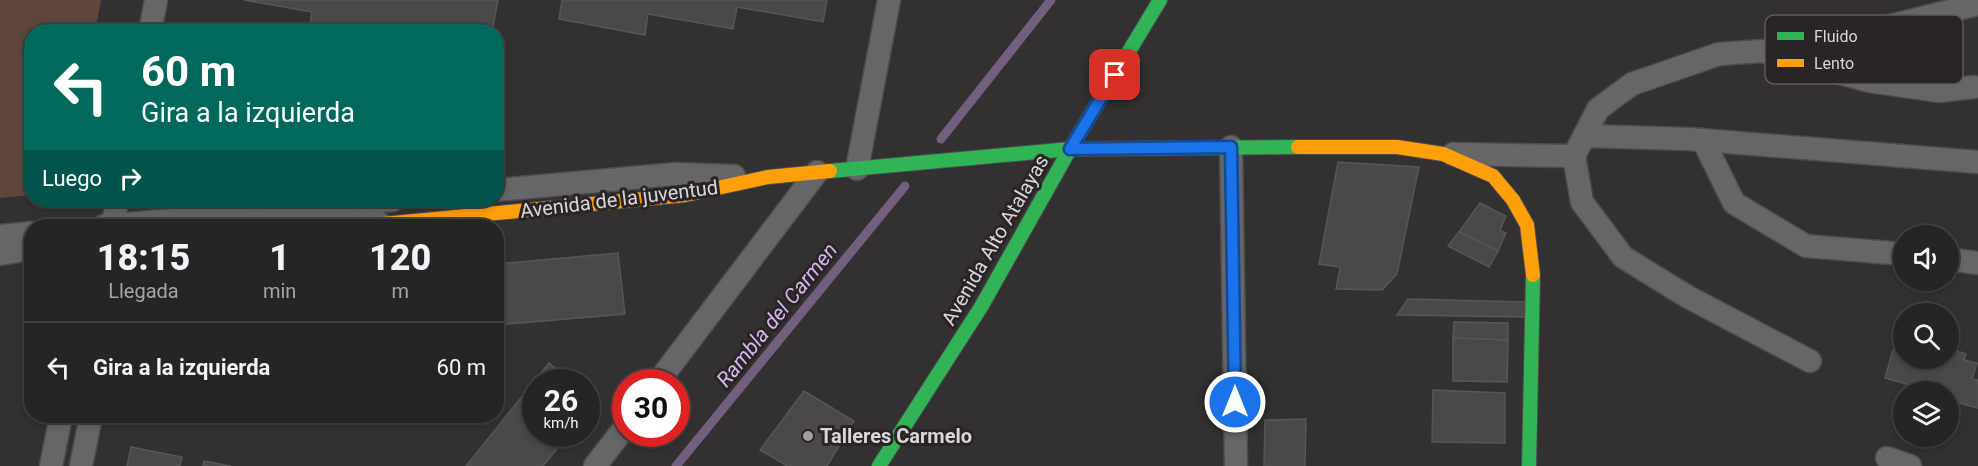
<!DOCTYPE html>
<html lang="es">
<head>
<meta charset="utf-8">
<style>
  :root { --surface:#262425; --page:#323032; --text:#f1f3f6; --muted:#a4a4a7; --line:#424142 }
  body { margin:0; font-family:Roboto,sans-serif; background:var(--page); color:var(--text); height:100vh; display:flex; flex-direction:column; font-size:22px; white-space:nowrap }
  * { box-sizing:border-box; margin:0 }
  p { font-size:20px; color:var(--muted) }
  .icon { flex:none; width:33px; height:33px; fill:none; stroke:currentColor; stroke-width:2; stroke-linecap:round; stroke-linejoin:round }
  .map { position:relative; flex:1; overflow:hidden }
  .drawer { position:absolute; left:24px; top:219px; width:480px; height:204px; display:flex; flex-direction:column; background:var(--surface); border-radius:24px; box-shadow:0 3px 9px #0003,0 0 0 2px var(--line) }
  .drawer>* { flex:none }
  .banner { position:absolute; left:24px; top:24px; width:480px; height:183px; border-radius:24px; box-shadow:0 3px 9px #0003,0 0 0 2px var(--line); background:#00695c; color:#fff; overflow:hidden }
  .buttons { position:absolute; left:1893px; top:225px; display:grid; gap:12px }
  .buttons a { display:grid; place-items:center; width:66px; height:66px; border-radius:50%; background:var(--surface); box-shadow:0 3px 9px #0003,0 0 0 2px var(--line); font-size:30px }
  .speed { position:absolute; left:522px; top:369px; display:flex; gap:12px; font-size:30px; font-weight:700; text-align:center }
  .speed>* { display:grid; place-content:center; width:78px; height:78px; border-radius:50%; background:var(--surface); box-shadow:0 3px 9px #0003,0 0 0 2px var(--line); line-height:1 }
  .speed small { font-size:15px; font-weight:400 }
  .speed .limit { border:9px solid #d22; background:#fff; color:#111 }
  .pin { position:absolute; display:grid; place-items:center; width:51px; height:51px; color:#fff; margin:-26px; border-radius:12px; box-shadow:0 3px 9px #0006 }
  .me { position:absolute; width:66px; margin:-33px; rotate:0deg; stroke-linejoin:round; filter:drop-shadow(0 0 4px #0008) }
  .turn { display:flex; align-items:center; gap:21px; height:126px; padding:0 18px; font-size:27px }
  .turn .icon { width:78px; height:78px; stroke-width:2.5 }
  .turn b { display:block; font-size:42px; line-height:51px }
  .then { display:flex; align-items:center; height:57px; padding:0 18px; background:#0003; gap:12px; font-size:22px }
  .eta { display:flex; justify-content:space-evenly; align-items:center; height:102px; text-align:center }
  .eta b { font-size:36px; font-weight:800; line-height:42px }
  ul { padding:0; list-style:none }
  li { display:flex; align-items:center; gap:18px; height:90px; padding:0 18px; border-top:2px solid var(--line) }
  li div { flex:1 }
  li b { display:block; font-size:22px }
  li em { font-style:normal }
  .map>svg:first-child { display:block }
</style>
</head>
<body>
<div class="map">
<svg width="1978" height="466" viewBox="0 0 1978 466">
  <rect width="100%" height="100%" fill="#323031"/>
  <path fill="#5e473a" d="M0,0H101L95,31L32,32L31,195L0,198Z"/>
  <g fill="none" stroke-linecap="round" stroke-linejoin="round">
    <g stroke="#725f7d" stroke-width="9">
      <path d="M941,139L1051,0"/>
      <path d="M676,466L905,186"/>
    </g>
  </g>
  <g fill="#4a4848" stroke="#575656" stroke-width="1.5">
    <path d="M244,0H498L492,32H425L387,24L385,32H309L312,12Z"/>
    <path d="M562,0H827L823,22L737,7L733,29L648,14L645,35L559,19Z"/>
    <path d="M1338,162L1419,167L1397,274L1382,290L1336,289L1340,267L1319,264Z"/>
    <path d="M1480,203L1506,216L1500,230L1506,233L1498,251L1459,232Z"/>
    <path d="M1459,232L1498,251L1489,267L1448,246Z"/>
    <path d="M618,253L625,314L496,325V264Z"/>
    <path d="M1408,299L1527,302L1525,317L1397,315Z"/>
    <path d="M1454,322L1508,323V340L1453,338Z"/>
    <path d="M1453,338L1508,340L1507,382L1453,381Z"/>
    <path d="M1896,340L1904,342V358H1921L1920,362L1930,364L1931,358H1948V355L1953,356L1954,350L1966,354L1964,360L1977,363L1972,379L1978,380V408L1951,401L1952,396L1948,395V392H1935L1885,378Z"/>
    <path d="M549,363L573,382H536V434H569L543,466H466Z"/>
    <path d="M1433,390L1505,393V443L1432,442Z"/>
    <path d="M804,391L854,421L827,466H787L760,450Z"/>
    <path d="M586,394L595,401L586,412Z"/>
    <path d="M1306,419L1305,466H1264L1265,420Z"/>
    <path d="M131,447L182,457L180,466H127Z"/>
    <path d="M204,461L231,466H203Z"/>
  </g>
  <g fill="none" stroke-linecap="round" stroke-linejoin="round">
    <g stroke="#4d4b4c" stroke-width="25">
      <g id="street">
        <path d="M150,32L156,0"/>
        <path d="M1809,64L1870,31L1978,4"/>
        <path d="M1584,136L1689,139L1978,162"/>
        <path d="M1703,140L1734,203L1806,246L1904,254"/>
        <path d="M1231,147L1236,466"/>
        <path d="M1453,154L1574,156L1598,109L1632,84L1719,54L1762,51L1869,81L1939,91L1974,87"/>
        <path d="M1574,156L1582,202L1623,257L1688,297L1810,361"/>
        <path d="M857,169L889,0"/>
        <path d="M496,190L676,174L734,176"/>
        <path d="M188,200L218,216"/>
        <path d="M104,226L393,200"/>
        <path d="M112,226L118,200"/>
        <path d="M260,226L378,222"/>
        <path d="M0,236L32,233"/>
        <path d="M0,254L32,249"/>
        <path d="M1948,259L1978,263"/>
        <path d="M658,382L817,172"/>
        <path d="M1887,458L1910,466"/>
        <path d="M51,466L61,416"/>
        <path d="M81,466L91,416"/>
        <path d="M595,466L626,426"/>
      </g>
    </g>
    <g stroke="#4d4b4c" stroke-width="16">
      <g id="fast">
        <path d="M830,171L1070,149L1298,147"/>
        <path d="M879,466L981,307L1070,149L1160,0"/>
        <path d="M1529,466L1533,275"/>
      </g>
    </g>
    <g stroke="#4d4b4c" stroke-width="16">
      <g id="slow">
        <path d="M1298,147H1397L1443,154L1493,176L1513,200L1527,225L1533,275"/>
        <path d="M362,226L685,195L768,177L830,171"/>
      </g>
    </g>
    <use href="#street" stroke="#676667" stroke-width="22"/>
    <use href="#fast" stroke="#30b455" stroke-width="14"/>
    <use href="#slow" stroke="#ff9f0a" stroke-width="14"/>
  </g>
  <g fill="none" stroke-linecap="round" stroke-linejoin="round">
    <g stroke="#114b97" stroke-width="15">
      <path id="route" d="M1115,75L1070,149L1231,147L1235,402"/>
    </g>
    <use href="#route" stroke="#1a73e8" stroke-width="10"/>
  </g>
  <circle fill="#9f9c9d" stroke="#292526" stroke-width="2" cx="808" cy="436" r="6"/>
  <g text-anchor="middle" stroke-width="6" stroke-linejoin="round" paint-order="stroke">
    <g font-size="20" fill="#d9d6d7" stroke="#292526">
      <text transform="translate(619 199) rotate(-7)" y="7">Avenida de la juventud</text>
      <text transform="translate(995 240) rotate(-60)" y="7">Avenida Alto Atalayas</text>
    </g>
    <g font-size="20" font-weight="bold" fill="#d9d6d7" stroke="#292526" text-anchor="start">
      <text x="820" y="443">Talleres Carmelo</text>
    </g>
    <g font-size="21" font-style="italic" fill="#d7b5ed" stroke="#292526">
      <text transform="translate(777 315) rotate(-51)" y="7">Rambla del Carmen</text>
    </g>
  </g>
  <rect x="1765" y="15" width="198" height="69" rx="9" fill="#292526" stroke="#5e5a5b" stroke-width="1.5"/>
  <rect x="1777" y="32" width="27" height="8" fill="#30b455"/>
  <rect x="1777" y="59" width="27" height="8" fill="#ff9f0a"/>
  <g font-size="16" fill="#d9d6d7">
    <text x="1814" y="42">Fluido</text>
    <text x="1814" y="69">Lento</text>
  </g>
</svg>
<div class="buttons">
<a><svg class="icon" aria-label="sound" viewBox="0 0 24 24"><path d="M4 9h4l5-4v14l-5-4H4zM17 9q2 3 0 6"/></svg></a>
<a><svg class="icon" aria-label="search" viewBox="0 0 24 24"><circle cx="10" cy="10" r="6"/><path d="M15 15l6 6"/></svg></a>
<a><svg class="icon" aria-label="layers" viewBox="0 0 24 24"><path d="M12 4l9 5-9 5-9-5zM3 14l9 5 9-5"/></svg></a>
</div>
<div class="speed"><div>26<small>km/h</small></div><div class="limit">30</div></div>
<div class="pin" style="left:1115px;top:75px;background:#d93025"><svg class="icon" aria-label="arrive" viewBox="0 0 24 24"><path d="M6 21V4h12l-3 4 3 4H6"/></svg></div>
<svg class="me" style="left:1235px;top:402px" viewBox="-20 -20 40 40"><circle r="17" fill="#1a73e8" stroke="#fff" stroke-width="3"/><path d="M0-11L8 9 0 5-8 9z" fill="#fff"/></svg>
<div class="banner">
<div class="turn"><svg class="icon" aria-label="left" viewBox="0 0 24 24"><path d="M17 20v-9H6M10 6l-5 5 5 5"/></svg><div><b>60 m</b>Gira a la izquierda</div></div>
<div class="then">Luego<svg class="icon" aria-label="right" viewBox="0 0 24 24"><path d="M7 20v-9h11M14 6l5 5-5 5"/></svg></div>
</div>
<section class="drawer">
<div class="eta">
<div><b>18:15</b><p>Llegada</p></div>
<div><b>1</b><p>min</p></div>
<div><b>120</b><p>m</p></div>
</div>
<ul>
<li><svg class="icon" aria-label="left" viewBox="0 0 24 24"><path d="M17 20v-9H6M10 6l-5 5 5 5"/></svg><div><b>Gira a la izquierda</b></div><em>60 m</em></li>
</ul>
</section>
</div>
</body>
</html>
